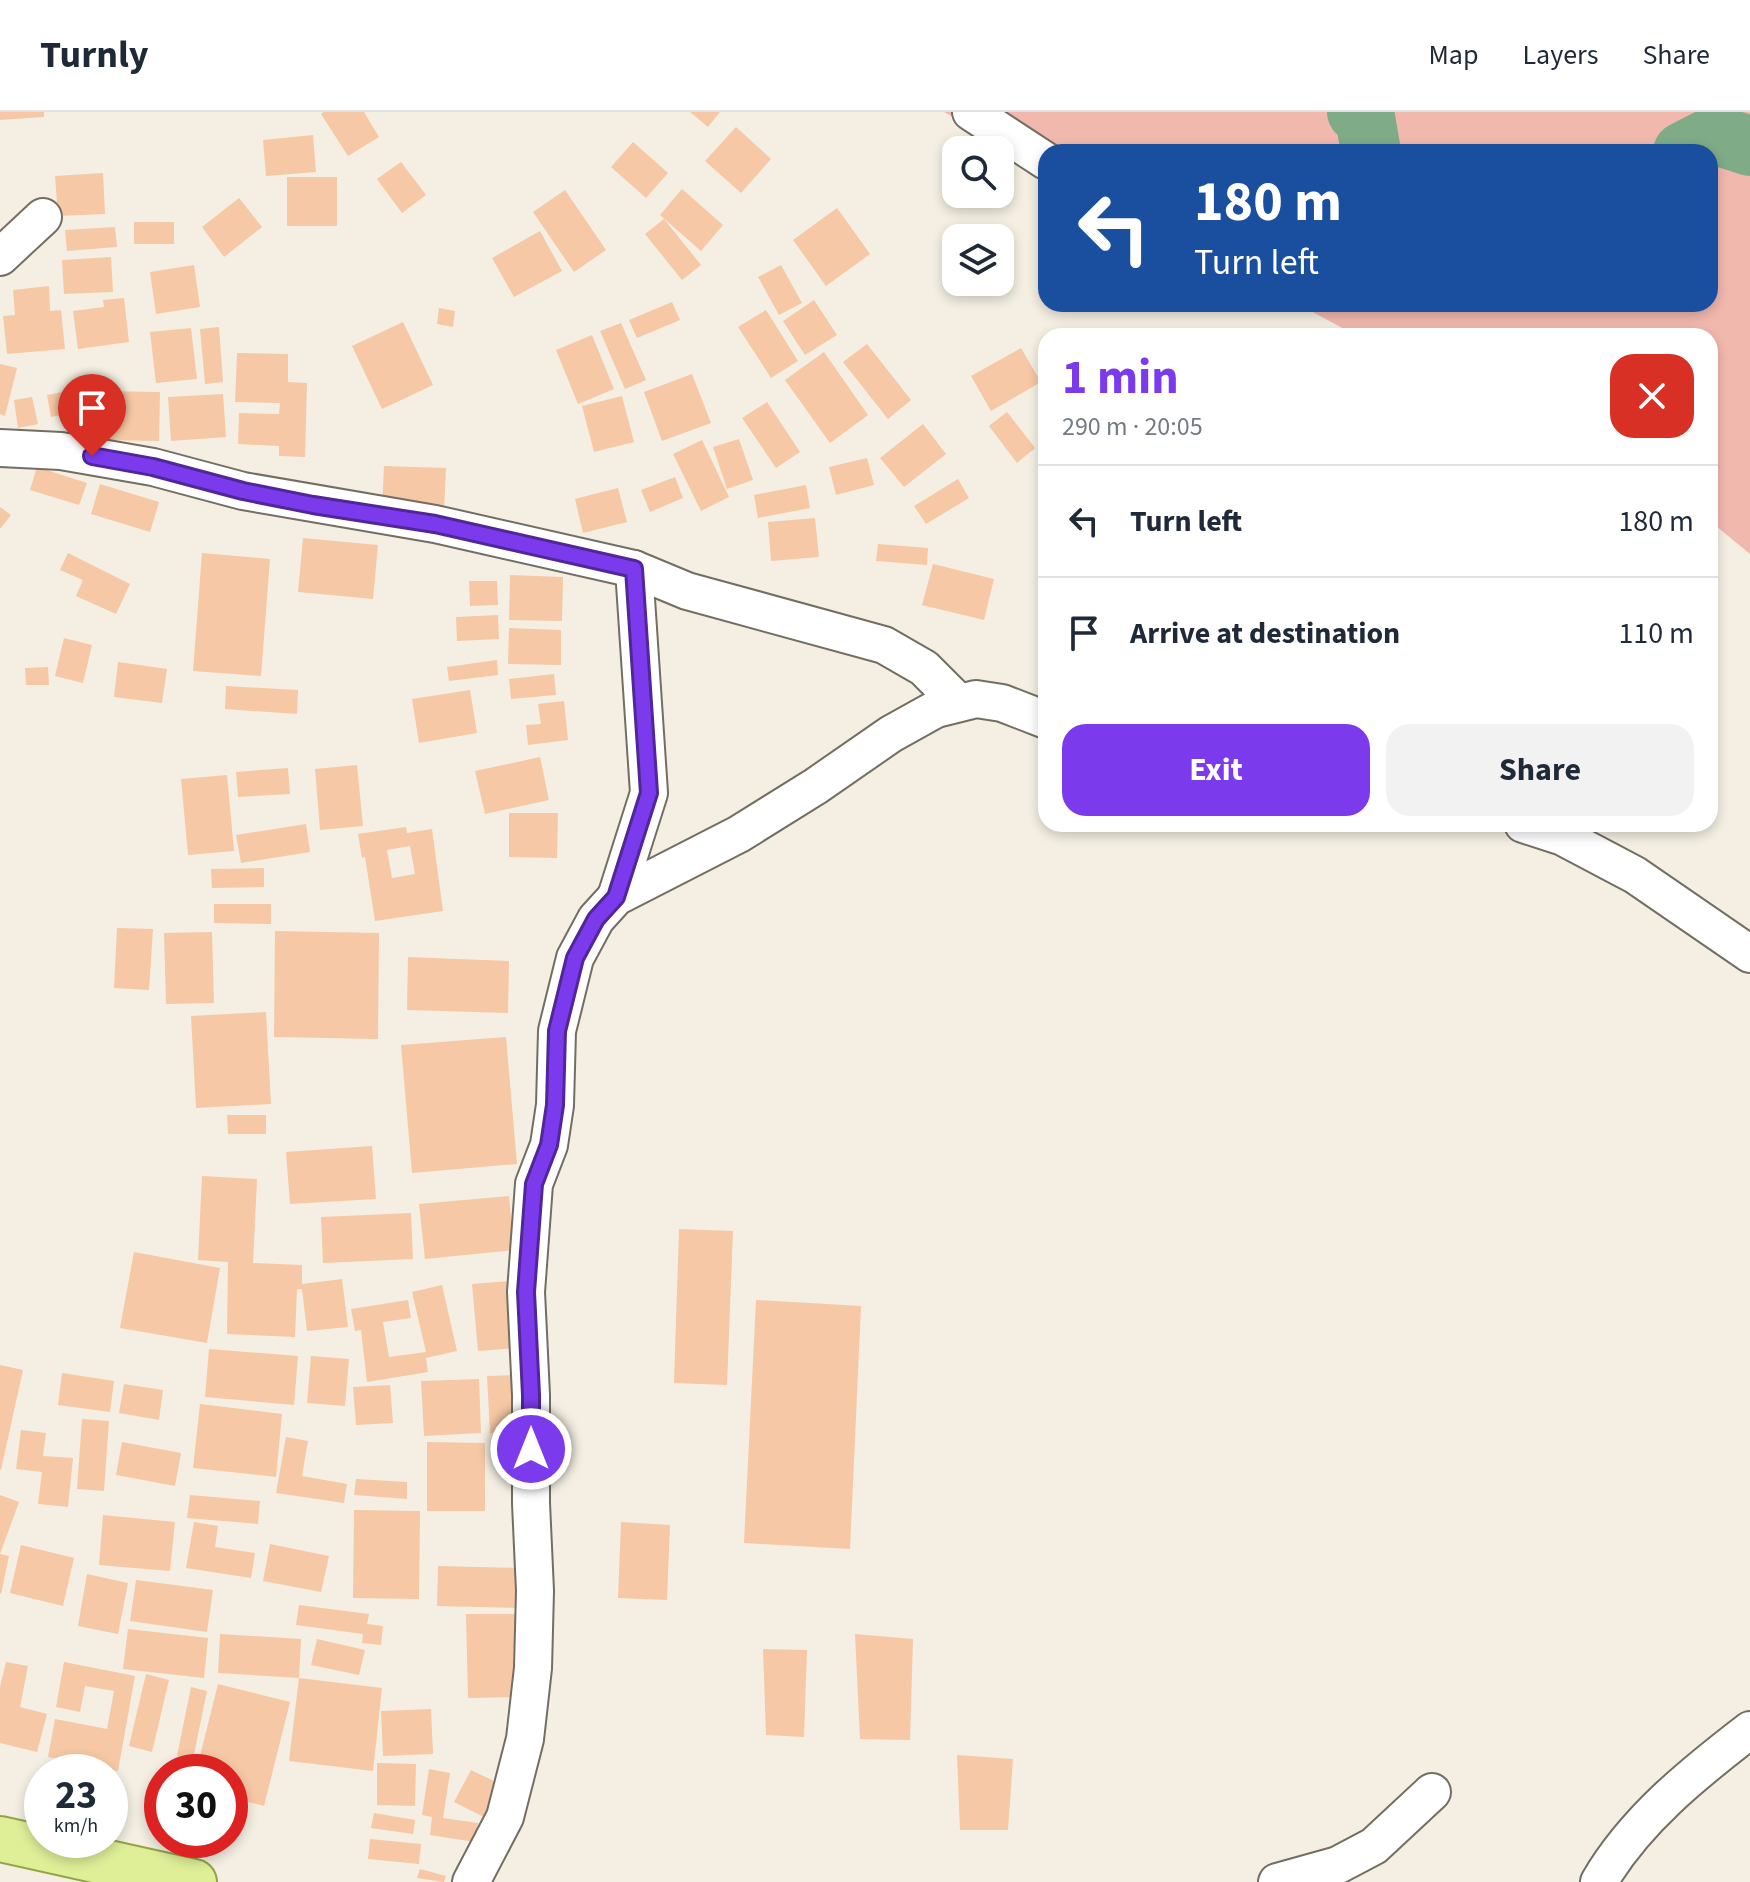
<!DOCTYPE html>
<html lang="en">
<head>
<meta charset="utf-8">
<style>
  :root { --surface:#fff; --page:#f2f2f3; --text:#1f2937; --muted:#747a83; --line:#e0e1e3; --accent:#7c3aed }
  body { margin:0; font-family:"Source Sans 3",sans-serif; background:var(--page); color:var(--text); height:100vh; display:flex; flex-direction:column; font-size:30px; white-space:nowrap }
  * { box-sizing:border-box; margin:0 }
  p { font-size:26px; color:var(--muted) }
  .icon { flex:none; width:44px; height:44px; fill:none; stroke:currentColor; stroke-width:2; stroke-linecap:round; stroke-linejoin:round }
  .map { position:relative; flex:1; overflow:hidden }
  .panel { position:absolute; left:1038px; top:216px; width:680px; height:504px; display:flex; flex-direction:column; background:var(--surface); border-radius:24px; box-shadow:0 4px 12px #0003 }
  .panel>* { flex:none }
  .guide { position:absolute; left:1038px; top:32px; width:680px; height:168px; border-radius:24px; box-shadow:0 4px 12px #0003; background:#1a4fa0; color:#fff; overflow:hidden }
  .fabs { position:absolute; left:942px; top:24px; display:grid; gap:16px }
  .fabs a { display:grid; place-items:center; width:72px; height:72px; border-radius:16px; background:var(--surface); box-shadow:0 4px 12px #0003; font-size:40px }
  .speed { position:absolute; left:24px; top:1642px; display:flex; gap:16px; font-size:40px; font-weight:700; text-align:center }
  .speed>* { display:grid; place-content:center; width:104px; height:104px; border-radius:50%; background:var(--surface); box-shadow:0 4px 12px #0003; line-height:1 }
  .speed small { font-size:20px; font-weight:400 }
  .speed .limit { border:12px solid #d22; background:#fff; color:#111 }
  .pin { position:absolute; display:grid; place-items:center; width:68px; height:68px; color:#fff; margin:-82px -34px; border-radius:50% 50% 50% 0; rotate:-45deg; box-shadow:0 0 8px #0007 }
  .pin .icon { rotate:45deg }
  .me { position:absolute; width:88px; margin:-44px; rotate:0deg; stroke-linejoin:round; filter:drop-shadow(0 0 6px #0008) }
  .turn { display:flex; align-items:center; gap:28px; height:168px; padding:0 24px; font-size:36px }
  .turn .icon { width:104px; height:104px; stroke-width:2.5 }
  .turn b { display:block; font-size:56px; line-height:68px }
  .round { display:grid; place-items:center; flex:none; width:84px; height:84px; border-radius:24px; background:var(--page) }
  .overview { display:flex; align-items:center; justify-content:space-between; height:136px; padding:0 24px }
  h1 { font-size:48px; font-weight:700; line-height:60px; color:var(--accent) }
  .primary-button { display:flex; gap:16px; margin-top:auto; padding:16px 24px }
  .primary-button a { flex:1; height:92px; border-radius:24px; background:var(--accent); color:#fff; font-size:32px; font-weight:700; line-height:92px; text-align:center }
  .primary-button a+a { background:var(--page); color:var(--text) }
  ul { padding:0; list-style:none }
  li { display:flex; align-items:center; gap:24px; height:112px; padding:0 24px; border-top:2px solid var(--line) }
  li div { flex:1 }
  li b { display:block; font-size:30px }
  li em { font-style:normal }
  header { display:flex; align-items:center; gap:48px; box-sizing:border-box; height:112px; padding:0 40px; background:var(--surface); border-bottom:2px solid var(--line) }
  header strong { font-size:38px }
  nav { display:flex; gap:44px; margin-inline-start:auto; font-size:28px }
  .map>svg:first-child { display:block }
</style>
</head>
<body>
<header>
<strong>Turnly</strong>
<nav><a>Map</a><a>Layers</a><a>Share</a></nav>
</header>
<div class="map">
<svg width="1750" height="1770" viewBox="0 0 1750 1770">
  <rect width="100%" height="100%" fill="#f4efe2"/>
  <path fill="#f1b8ae" d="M944,0H1750V442L1710,409V224H1357L1298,192H1710V40H1046V55Z"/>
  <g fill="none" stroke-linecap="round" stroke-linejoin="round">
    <g stroke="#7fab86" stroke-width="60">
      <path d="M1357,0L1365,5L1371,40"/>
      <path d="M1683,40L1716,23L1750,34"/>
    </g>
  </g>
  <g fill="#f6c8a5" fill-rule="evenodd">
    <path d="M0,0H44V5L0,8Z"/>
    <path d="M324,0H364L379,25L348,44L321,2Z"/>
    <path d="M690,0H720L708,15Z"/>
    <path d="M736,15L771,47L741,81L705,49Z"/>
    <path d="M313,23L316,60L266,64L263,28Z"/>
    <path d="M633,30L668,61L646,86L611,55Z"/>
    <path d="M401,50L426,83L402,101L377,67Z"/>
    <path d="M103,61L105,102L58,104L55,64Z"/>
    <rect x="287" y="65" width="50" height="49"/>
    <path d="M682,77L723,113L701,139L660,103Z"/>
    <path d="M565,78L606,138L574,160L533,100Z"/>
    <path d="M239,86L262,115L224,145L202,115Z"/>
    <path d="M837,96L870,142L826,174L793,128Z"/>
    <path d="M664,107L701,153L682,168L645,122Z"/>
    <rect x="134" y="110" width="40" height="22"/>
    <path d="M115,115L117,135L67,139L65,118Z"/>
    <path d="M540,119L562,159L514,185L492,146Z"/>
    <path d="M111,145L113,180L64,182L62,148Z"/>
    <path d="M194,153L200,195L156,202L150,160Z"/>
    <path d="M781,153L802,191L779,203L758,165Z"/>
    <path d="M49,174L50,199L61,198L65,237L7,242L3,204L15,203L13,178Z"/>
    <path d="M124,186L129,230L78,237L73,199L104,195L103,188Z"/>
    <path d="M814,188L837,223L805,243L783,209Z"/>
    <path d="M672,190L680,208L637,226L629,208Z"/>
    <path d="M439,196L455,199L453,215L437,212Z"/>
    <path d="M766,198L798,249L771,266L738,215Z"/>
    <path d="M403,210L433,273L382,297L352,234Z"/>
    <path d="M621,211L646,268L625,277L600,219Z"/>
    <path d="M219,215L223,270L205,272L200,217Z"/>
    <path d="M191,216L197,267L156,271L150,220Z"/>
    <path d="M592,223L614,277L578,292L556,238Z"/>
    <path d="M867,232L911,288L888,307L843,250Z"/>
    <path d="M1021,236L1041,270L991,299L971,264Z"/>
    <path d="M824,240L868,303L830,331L785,268Z"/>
    <path d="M237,241L288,242V270L307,271L305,345L279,344V334L238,332L239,301L279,302L280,291L235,290Z"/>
    <path d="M0,252L17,256L5,304L0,302Z"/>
    <path d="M692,262L711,311L662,329L644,280Z"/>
    <path d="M87,275L91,297L51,305L47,283Z"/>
    <path d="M100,279L160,280L159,329L100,328Z"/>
    <path d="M223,282L226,325L171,329L168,285Z"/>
    <path d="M622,284L634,330L594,340L582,294Z"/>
    <path d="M32,285L38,312L18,316L14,288Z"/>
    <path d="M767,290L800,340L776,356L742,306Z"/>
    <path d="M1007,300L1035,336L1017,351L989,314Z"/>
    <path d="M923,312L946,342L904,375L880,346Z"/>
    <path d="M739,327L753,368L727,377L713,335Z"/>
    <path d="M702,328L729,385L701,399L673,342Z"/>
    <path d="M867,346L874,373L836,383L829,355Z"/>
    <path d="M384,354L446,356L444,399L382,397Z"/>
    <path d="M37,355L87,371L79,393L30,378Z"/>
    <path d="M675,365L683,386L650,400L641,378Z"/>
    <path d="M958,367L969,386L926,412L914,394Z"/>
    <path d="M100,372L159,390L150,420L91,402Z"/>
    <path d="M806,373L810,396L758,406L754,383Z"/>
    <path d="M618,376L627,410L583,421L575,387Z"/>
    <path d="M0,395L11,403L0,417Z"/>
    <path d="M815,406L819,445L771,449L768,410Z"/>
    <path d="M303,426L378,433L373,487L298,480Z"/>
    <path d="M878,432L928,436L927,453L876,449Z"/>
    <path d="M68,441L130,472L116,502L76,484L83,468L60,458Z"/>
    <path d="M202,441L270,447L261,564L193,559Z"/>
    <path d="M933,452L994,467L984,508L922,493Z"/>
    <path d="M510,463L563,465L562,509L509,508Z"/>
    <path d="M469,469H497L498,493L470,494Z"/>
    <path d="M498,503L499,527L457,529L456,505Z"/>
    <path d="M509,516L561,518V553L508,552Z"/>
    <path d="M64,526L92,533L83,571L55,564Z"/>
    <path d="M497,548L498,563L449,569L447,555Z"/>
    <path d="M118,550L167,557L162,591L114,585Z"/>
    <path d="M48,555L49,573H26L25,556Z"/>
    <path d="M554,562L556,583L511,587L509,567Z"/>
    <path d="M226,574L298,578L297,602L225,597Z"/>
    <path d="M470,578L477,621L419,631L412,587Z"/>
    <path d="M564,589L568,628L528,633L526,613L541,612L538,592Z"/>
    <path d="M540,645L549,688L485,702L475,659Z"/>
    <path d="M357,653L363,714L320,718L315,657Z"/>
    <path d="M288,656L290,682L238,685L236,660Z"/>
    <path d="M227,663L234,739L188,743L181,667Z"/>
    <path d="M509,701H558L557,746L509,745Z"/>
    <path d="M306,712L310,740L241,751L236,723Z"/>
    <path d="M406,715L407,721L432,717L443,799L375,809L365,745L362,746L358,722ZM410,734L415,762L392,766L387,738Z"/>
    <path d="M264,756V775L212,776L211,757Z"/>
    <path d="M214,792H271V812L214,811Z"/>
    <path d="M117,816L153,817L149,878L114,876Z"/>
    <path d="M275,819L379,821L378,927L274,925Z"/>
    <path d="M212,820L214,891L166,892L164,821Z"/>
    <path d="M408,845L509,849L508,901L407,898Z"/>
    <path d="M266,900L271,992L196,996L191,904Z"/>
    <path d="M506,925L517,1052L412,1061L401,933Z"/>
    <path d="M227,1003H266V1022H228Z"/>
    <path d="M372,1034L376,1087L290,1092L286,1040Z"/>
    <path d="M202,1064L257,1067L253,1151L302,1153V1172L342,1167L348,1215L307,1219L302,1177H297L295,1225L227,1222L228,1150L198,1148Z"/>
    <path d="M509,1084L514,1138L425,1147L419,1092Z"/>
    <path d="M411,1101L413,1147L323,1151L321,1105Z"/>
    <path d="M679,1117L733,1119L727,1273L674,1271Z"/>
    <path d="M134,1140L220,1156L207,1231L120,1216Z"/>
    <path d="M509,1169L515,1236L478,1239L472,1172Z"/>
    <path d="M442,1173L457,1239L426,1246L428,1260L367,1270L361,1218L355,1219L351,1197L408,1188L411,1206L383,1210L389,1245L426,1240L412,1180Z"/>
    <path d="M756,1188L861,1194L850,1437L744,1431Z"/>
    <path d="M209,1237L298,1244L294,1293L205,1285Z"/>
    <path d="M311,1244L349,1247L345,1294L307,1291Z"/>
    <path d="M0,1253L23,1258L1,1358L0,1357Z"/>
    <path d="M62,1261L114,1269L110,1300L58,1293Z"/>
    <path d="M514,1263L517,1320L490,1321L487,1264Z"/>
    <path d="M479,1267L481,1321L424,1324L421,1269Z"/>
    <path d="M124,1272L163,1278L159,1308L119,1301Z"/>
    <path d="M390,1273L393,1311L356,1313L353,1275Z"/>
    <path d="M200,1292L282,1302L276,1365L193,1356Z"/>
    <path d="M82,1307L109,1309L104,1379L77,1377Z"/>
    <path d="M21,1318L46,1321L43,1344L73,1346L68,1395L38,1392L42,1360L16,1357Z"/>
    <path d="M286,1325L308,1329L302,1364L347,1372L344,1391L276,1381Z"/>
    <path d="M122,1330L181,1341L175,1374L116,1363Z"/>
    <path d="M427,1330L485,1331V1399H427Z"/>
    <path d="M356,1367L407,1370V1387L354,1383Z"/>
    <path d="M0,1383L19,1390L0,1442Z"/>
    <path d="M190,1383L260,1389L258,1412L187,1406Z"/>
    <path d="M354,1398L420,1399L419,1487L353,1486Z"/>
    <path d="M103,1403L175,1410L170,1459L99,1453Z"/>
    <path d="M194,1410L218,1414L215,1435L255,1441L251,1466L186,1456Z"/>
    <path d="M621,1410L670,1413L667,1488L618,1486Z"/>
    <path d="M270,1432L329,1444L321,1480L263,1469Z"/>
    <path d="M21,1433L74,1446L63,1494L10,1481Z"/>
    <path d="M0,1442L9,1444L1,1482L0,1481Z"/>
    <path d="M438,1454L522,1456L521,1496L437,1494Z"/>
    <path d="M87,1462L128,1471L118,1522L78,1514Z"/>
    <path d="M136,1468L213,1478L207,1520L130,1509Z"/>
    <path d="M299,1493L369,1502L367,1512L383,1514L381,1533L362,1531L363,1522L296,1513Z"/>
    <path d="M466,1502H517L518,1585L468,1586Z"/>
    <path d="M128,1517L208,1526L204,1566L123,1557Z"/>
    <path d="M220,1522L301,1527L299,1566L218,1561Z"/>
    <path d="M855,1522L913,1527L910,1628L860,1627Z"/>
    <path d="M317,1527L365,1538L359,1563L311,1553Z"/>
    <path d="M763,1537L807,1538L804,1625L766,1623Z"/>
    <path d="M6,1550L28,1554L20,1595L47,1602L37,1640L0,1631V1575Z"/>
    <path d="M64,1550L135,1564L118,1659L48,1645L55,1607L107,1617L114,1579L85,1574L80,1600L56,1595Z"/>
    <path d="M146,1562L169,1568L152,1640L129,1634Z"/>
    <path d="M299,1566L382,1576L373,1659L289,1649Z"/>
    <path d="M218,1572L290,1590L264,1694L230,1685V1660H196Z"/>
    <path d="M191,1575L207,1579L193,1647L177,1644Z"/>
    <path d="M431,1597L433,1642L383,1644L381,1599Z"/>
    <path d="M957,1643L1013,1647L1008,1718H960Z"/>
    <path d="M377,1651L416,1652L415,1694L377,1693Z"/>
    <path d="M429,1657L450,1661L443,1706L478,1711L475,1730L430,1723L432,1705L422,1703Z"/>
    <path d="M471,1658L502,1673L486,1706L454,1690Z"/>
    <path d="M374,1701L415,1708L413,1722L371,1716Z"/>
    <path d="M370,1727L421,1732L419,1752L368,1747Z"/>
    <path d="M420,1757L446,1764L444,1770L417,1766Z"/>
  </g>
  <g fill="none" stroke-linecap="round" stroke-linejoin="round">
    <g stroke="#726e63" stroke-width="40">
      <g id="minor">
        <path d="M971,0L1046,49"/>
        <path d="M0,145L43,105"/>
        <path d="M0,336L61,339L153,355L243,379L435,412L634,457L687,479L884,533L924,556L958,590"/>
        <path d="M1523,712L1563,725L1635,763L1750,842"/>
        <path d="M616,785L649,681L634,457"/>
        <path d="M471,1770L505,1705L525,1627L533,1556L535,1479L531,1391V1283L526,1180L534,1072L549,1033L555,993L557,919L575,846L596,807L616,785L739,722L816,674L891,622L936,597L976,587L1002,591L1046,608"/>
        <path d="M1277,1770L1338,1753L1374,1734L1432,1680"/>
        <path d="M1599,1770C1635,1708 1694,1661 1750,1618"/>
      </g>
    </g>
    <g stroke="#93a444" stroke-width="48">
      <path id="major" d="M0,1727L194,1770"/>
    </g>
    <use href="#minor" stroke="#fff" stroke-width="36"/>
    <use href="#major" stroke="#dfef98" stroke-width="44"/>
  </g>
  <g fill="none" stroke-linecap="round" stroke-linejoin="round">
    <g stroke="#51269a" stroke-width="20">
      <path id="route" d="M92,344L153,355L243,379L313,393L435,412L634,457L649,681L616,785L596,807L575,846L557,919L555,993L549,1033L534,1072L526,1180L531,1283V1337"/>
    </g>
    <use href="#route" stroke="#7c3aed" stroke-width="14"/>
  </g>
</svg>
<div class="fabs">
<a><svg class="icon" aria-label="search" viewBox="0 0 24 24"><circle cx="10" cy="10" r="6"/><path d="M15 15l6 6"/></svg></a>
<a><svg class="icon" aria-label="layers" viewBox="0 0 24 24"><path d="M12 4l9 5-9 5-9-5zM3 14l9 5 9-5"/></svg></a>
</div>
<div class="speed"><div>23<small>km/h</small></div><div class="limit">30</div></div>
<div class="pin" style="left:92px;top:344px;background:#d93025"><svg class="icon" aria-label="arrive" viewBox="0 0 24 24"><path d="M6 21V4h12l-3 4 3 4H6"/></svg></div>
<svg class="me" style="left:531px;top:1337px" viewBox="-20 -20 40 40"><circle r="17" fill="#7c3aed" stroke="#fff" stroke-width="3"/><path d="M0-11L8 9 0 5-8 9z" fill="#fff"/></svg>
<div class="guide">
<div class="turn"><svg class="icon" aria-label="left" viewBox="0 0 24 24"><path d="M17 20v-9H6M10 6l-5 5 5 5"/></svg><div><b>180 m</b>Turn left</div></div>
</div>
<section class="panel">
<div class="overview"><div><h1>1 min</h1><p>290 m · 20:05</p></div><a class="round" style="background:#d93025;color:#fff"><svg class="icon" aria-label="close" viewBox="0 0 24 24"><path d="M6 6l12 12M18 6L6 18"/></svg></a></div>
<ul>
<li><svg class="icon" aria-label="left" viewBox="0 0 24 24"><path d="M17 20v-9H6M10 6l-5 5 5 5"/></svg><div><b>Turn left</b></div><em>180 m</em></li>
<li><svg class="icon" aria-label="arrive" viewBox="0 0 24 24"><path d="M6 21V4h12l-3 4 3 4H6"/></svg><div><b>Arrive at destination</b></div><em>110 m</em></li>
</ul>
<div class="primary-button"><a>Exit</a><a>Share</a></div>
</section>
</div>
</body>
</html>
